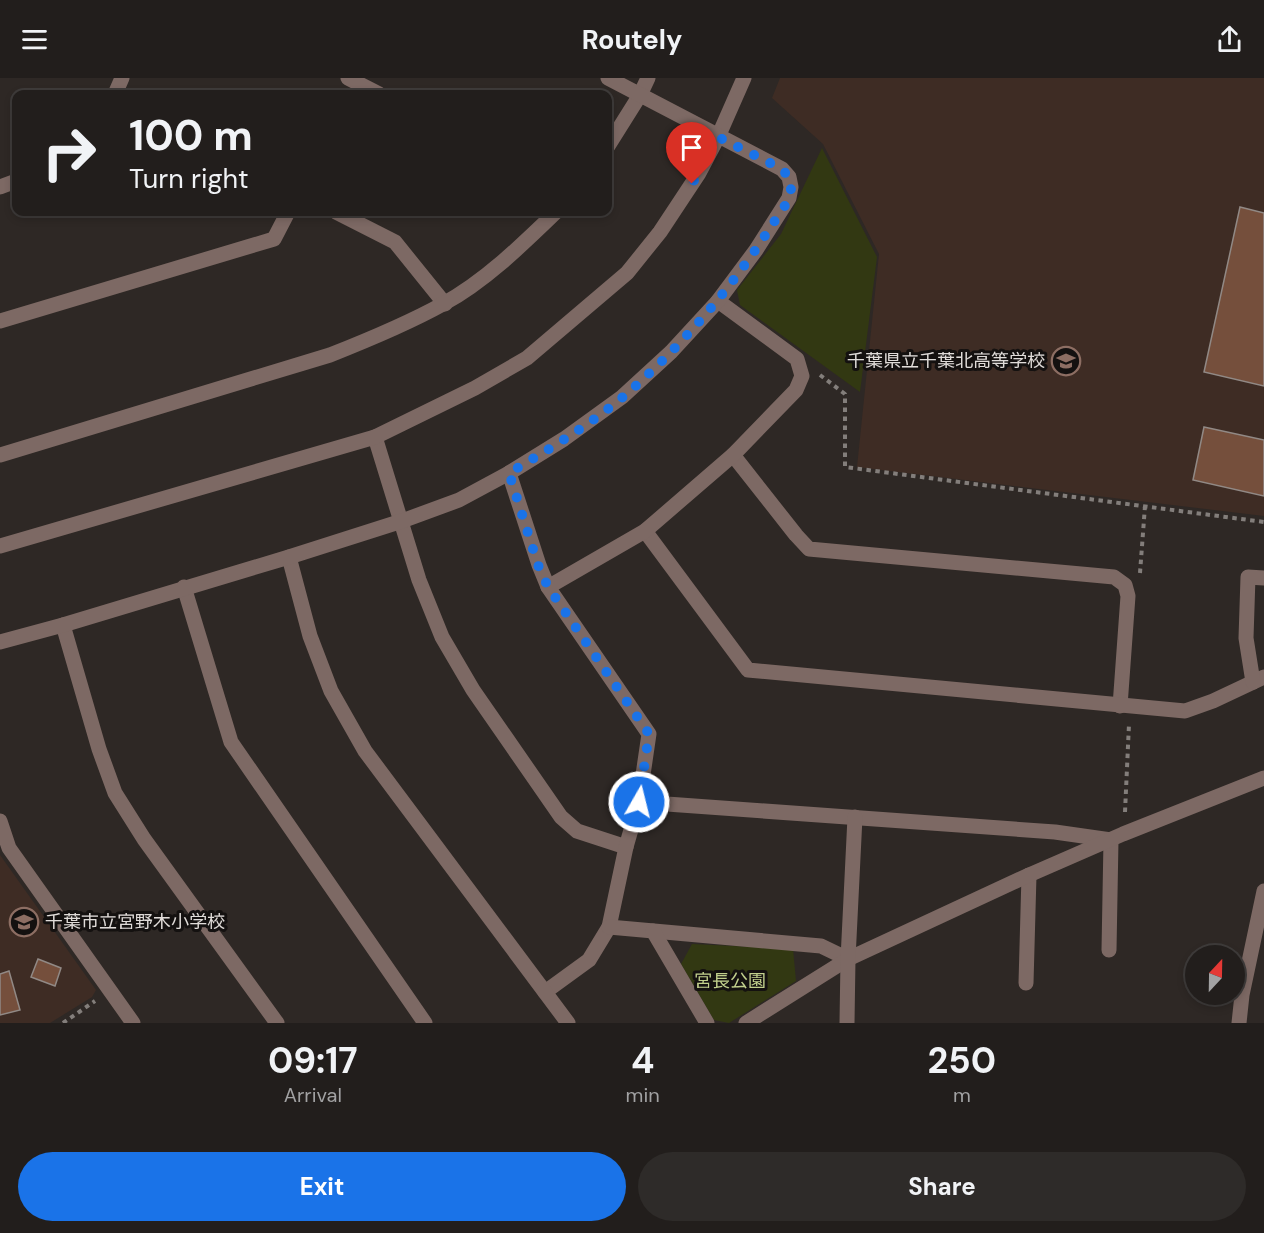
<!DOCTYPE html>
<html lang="en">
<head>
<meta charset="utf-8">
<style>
  :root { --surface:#221e1c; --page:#2e2b29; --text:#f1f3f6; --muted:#a2a2a3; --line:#3f3c3b; --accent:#1a73e8 }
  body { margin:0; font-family:"DM Sans","Noto Sans JP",sans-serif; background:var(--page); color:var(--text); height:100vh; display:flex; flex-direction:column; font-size:22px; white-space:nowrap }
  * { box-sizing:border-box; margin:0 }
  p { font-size:20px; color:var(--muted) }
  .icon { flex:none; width:33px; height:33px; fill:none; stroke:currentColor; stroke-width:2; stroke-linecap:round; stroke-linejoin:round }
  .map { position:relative; height:945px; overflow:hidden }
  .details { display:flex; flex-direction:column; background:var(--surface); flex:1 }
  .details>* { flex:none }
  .top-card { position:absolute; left:12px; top:12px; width:600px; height:126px; border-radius:12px; box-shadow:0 3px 9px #0003,0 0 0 2px var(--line); background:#221e1c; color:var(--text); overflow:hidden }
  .needle { width:39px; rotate:22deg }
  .tools { position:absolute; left:1185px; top:867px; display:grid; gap:12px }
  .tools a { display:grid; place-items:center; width:60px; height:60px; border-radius:50%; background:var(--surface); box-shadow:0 3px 9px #0003,0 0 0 2px var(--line); font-size:30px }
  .pin { position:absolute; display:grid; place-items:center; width:51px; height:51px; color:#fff; margin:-62px -26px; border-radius:50% 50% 50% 0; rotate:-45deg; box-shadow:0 0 6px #0007 }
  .pin .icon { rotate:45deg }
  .me { position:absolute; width:66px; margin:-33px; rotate:8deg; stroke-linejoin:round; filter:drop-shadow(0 0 4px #0008) }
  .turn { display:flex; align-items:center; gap:21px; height:126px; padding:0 18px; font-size:27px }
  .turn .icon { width:78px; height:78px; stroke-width:2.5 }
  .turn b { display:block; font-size:42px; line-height:51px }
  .eta { display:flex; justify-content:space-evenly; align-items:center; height:102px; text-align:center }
  .eta b { font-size:36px; font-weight:700; line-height:42px }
  .cta { display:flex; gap:12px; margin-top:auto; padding:12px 18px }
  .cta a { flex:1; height:69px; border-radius:36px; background:var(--accent); color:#fff; font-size:24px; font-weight:700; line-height:69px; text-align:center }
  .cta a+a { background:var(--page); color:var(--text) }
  header { display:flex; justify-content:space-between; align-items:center; height:78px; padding:0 18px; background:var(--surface); font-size:27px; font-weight:700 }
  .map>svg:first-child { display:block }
</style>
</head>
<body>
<header><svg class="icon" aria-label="menu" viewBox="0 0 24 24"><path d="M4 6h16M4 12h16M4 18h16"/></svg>Routely<svg class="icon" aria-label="share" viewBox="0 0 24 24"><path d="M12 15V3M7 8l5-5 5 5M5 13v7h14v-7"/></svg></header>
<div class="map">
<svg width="1264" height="945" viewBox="0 0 1264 945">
  <rect width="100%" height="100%" fill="#2e2825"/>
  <g fill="#3e2c24">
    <path d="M780,0H1264V438L857,389L879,176L823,66L772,20Z"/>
    <path d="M0,777L96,912L92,919L50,945H0Z"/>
  </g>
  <g fill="#323812">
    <path d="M822,70L877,179L860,314L740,227L737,212L781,156Z"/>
    <path d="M692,866L793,871L796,903L729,945L714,942L681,886Z"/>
  </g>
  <g fill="#754f3c" stroke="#918985" stroke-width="1.5">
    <path d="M1240,129L1264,135V308L1204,294Z"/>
    <path d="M1204,349L1264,362V418L1193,402Z"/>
    <path d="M38,881L61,890L55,908L31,899Z"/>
    <path d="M9,893L20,932L0,937V896Z"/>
  </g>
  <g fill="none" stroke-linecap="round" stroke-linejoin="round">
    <g stroke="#837e7b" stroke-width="4" stroke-dasharray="4.5 4.5" stroke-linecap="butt">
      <path d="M820,297L845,316V389L1264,444"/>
      <path d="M1140,495L1145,428"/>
      <path d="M1125,734L1129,646"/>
      <path d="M63,945L95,923"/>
    </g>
    <g stroke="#7d6964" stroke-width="15">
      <path d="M348,0L379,16"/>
      <path d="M115,16L122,0"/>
      <path d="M608,68L640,17L648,0"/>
      <path d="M0,109L16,103"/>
      <path d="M336,134L395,164L445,226"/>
      <path d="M0,243L274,161L288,134"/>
      <path d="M375,359L419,502L442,559L473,612L561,739L577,753L626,769"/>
      <path d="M0,377L330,277C368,262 407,246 443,226C484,204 523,166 556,134"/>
      <path d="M733,377L796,457L809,471L1114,499L1125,507L1128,518L1120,628"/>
      <path d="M509,395L539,487L548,509L649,656L639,724L626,769L609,849L589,882L545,914"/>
      <path d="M645,453L748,592L1185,633L1213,623L1264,599"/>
      <path d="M0,468L375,359L475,310L527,280L627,195L660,154L699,95L718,59L744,0"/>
      <path d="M289,479L310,558L331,613L365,673L568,945"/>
      <path d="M184,509L231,664L425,945"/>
      <path d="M548,509L645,453L733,377L796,312L802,298L797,281L718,223"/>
      <path d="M63,547L99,671L115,715L144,761L277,945"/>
      <path d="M0,564L63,547L289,479L402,443L459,422L509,395L564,361L622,319L671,274L718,223L756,172L789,120L791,109L789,99L782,91L608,0"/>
      <path d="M1253,604L1246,560L1248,499L1264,500"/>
      <path d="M639,724L1055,754L1111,762L1109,872"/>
      <path d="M0,743L9,770L133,945"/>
      <path d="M609,849L821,868L848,881"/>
      <path d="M653,853L707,945"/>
      <path d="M1026,905L1029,797"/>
      <path d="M746,945L848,881L1029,797L1123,756L1264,700"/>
      <path d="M847,945L848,881L855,739"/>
      <path d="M1239,945L1242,917L1264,813"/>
    </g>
  </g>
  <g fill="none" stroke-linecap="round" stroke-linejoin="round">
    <path stroke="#1a73e8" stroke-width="10" stroke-dasharray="0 18" d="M639,724L649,656L548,509L538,487L509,395C548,372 588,348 623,319C681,269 731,211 772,147C779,136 790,124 791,110C791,102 787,97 782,91L718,59L692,106"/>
  </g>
  <defs>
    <g id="school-ring" transform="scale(1.5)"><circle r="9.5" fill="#141110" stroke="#8d6e63" stroke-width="1.5"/><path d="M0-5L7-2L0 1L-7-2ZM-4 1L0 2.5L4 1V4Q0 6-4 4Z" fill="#8d6e63"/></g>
  </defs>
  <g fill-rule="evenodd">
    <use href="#school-ring" x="1066" y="283"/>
    <use href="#school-ring" x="24" y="844"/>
  </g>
  <g text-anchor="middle" stroke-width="6" stroke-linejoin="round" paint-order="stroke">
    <g font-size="18" fill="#e0dcd9" stroke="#141110" text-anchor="end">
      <text x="1045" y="289">千葉県立千葉北高等学校</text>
      <text x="45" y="850" text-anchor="start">千葉市立宮野木小学校</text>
    </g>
    <g font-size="18" fill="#c1cf8c" stroke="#141110">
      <text x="730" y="909">宮長公園</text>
    </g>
  </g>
</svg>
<div class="tools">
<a><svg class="needle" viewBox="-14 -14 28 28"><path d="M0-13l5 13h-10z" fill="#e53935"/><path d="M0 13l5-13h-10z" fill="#a2a2a3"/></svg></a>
</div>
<div class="pin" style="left:692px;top:106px;background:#d93025"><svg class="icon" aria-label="arrive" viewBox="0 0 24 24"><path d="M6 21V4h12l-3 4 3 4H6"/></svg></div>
<svg class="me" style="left:639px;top:724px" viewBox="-20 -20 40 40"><circle r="17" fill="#1a73e8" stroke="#fff" stroke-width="3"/><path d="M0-11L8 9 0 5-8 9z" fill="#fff"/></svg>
<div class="top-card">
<div class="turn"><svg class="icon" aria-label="right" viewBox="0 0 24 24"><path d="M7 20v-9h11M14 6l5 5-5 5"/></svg><div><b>100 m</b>Turn right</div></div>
</div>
</div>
<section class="details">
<div class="eta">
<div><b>09:17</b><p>Arrival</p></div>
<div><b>4</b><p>min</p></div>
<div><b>250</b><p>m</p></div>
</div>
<div class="cta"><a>Exit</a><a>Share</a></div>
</section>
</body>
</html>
